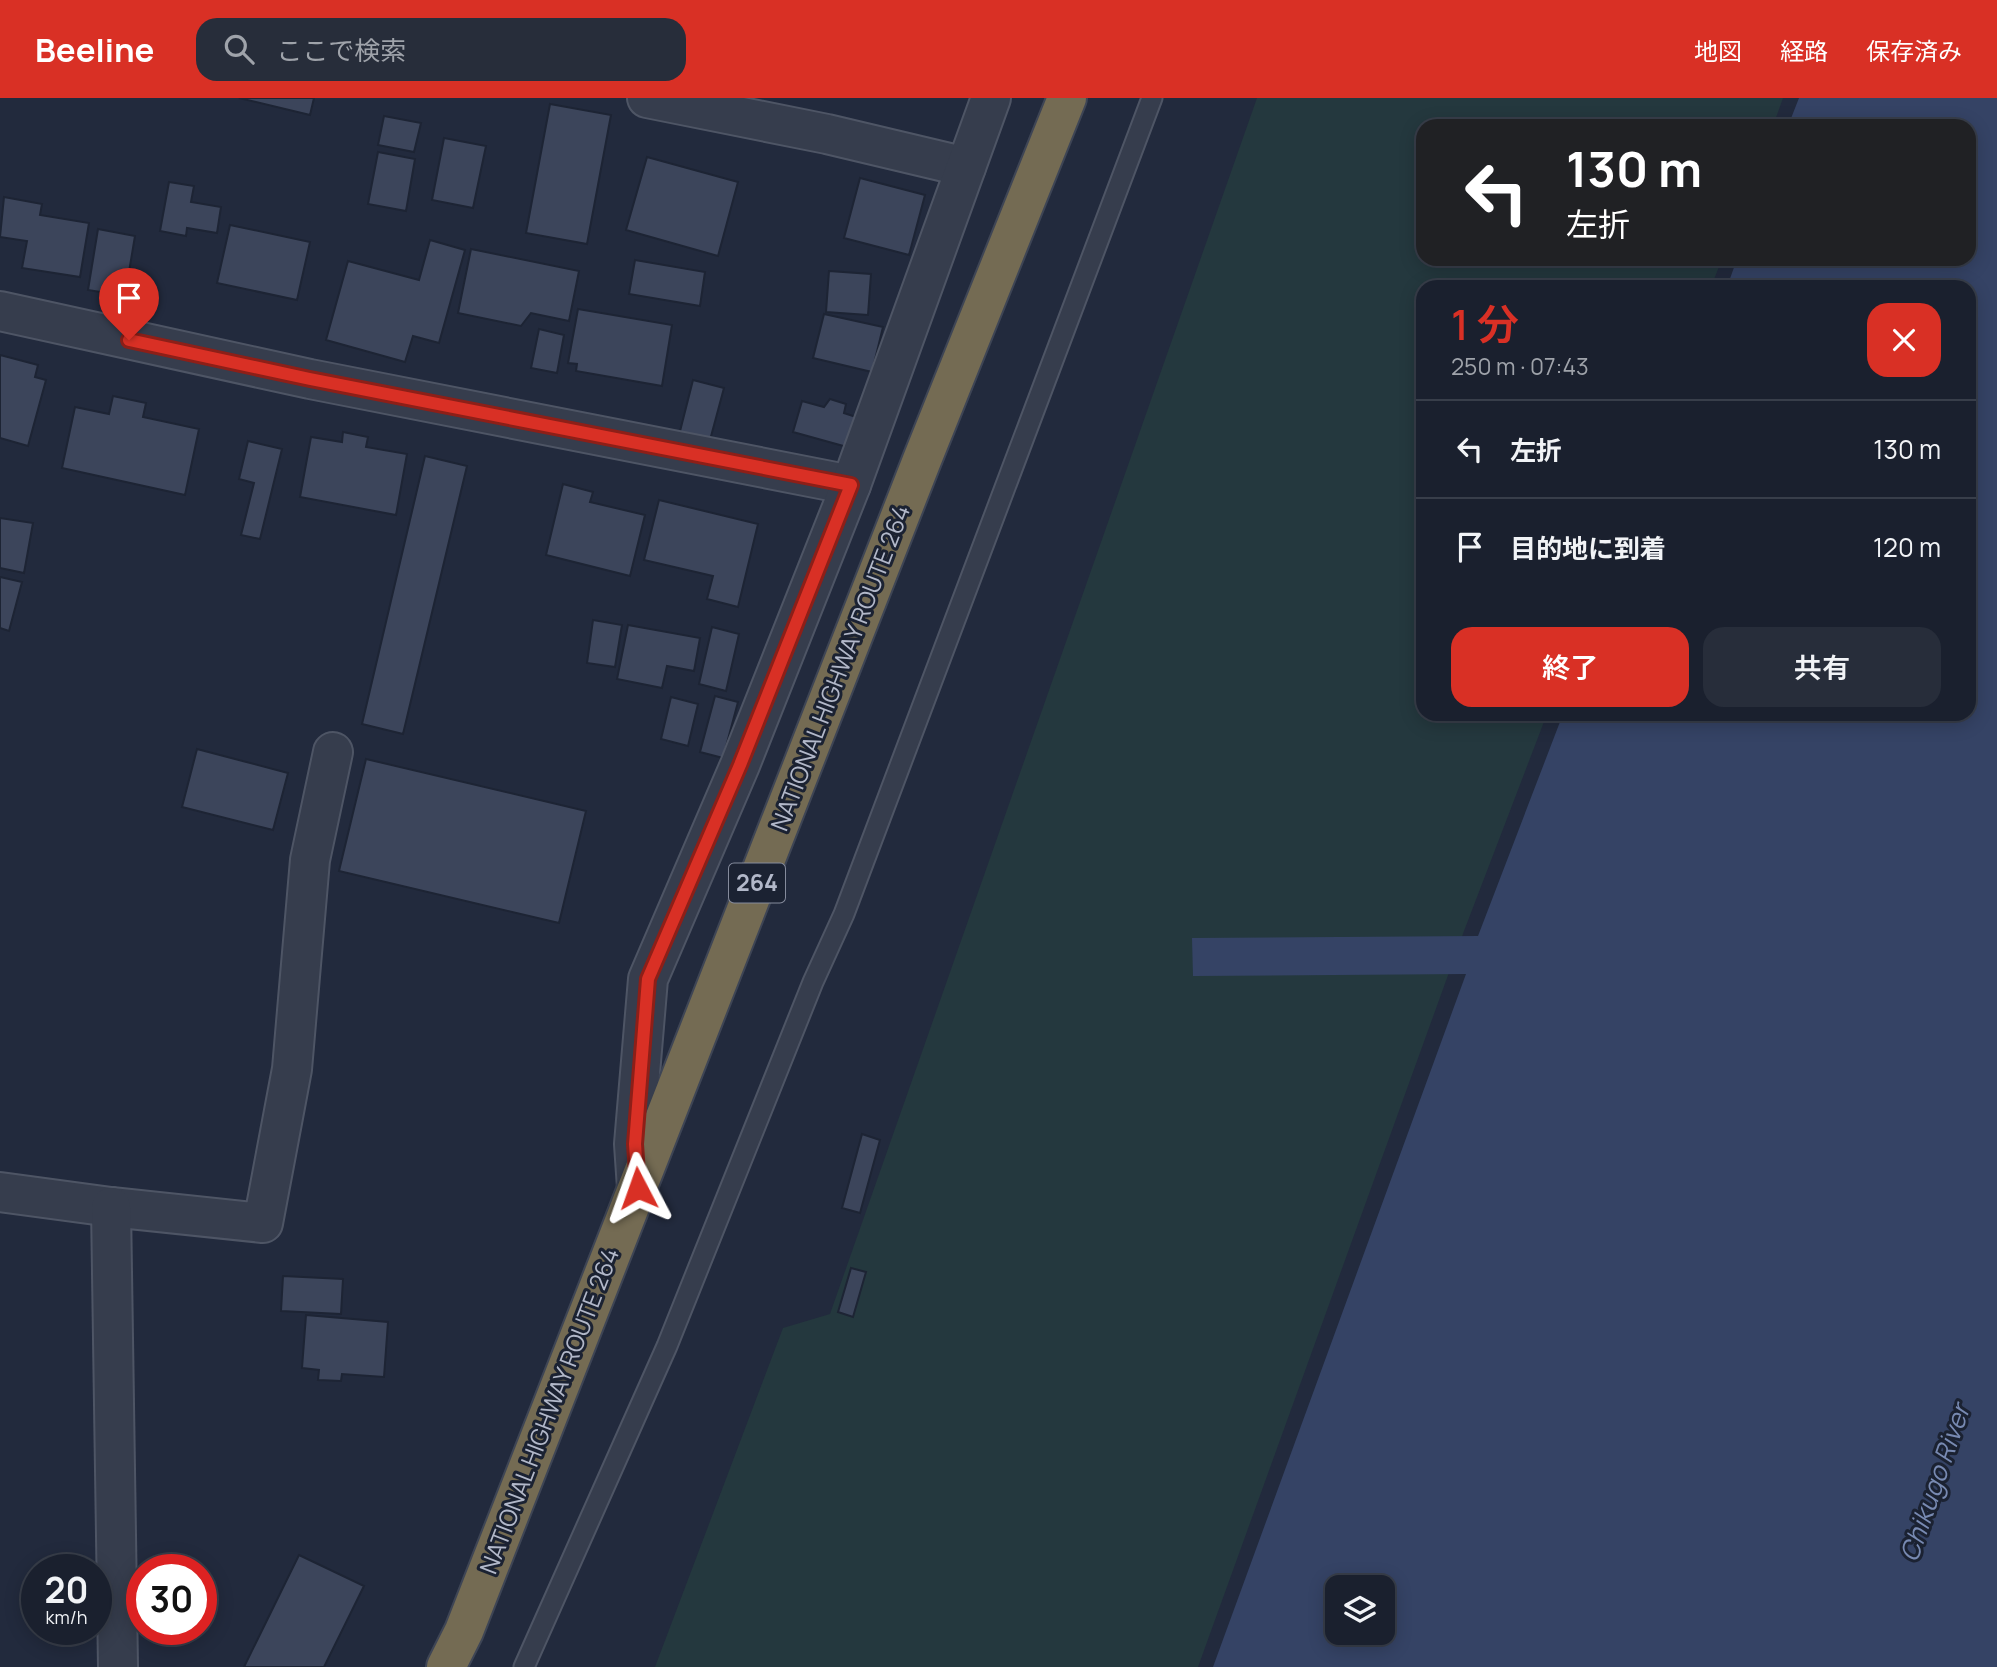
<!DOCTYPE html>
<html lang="ja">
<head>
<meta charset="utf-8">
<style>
  :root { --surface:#1a202e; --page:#272d3a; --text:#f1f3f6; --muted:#9fa3aa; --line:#383e4a; --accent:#d93025 }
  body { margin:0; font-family:Manrope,"Noto Sans JP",sans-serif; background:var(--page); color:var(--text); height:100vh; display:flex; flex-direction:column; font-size:26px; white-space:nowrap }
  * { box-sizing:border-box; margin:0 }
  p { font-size:23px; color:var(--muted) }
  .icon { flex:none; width:38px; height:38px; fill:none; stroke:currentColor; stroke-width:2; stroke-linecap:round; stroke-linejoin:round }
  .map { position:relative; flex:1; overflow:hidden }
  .drawer { position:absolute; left:1416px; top:182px; width:560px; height:441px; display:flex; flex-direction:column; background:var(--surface); border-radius:21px; box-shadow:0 4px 18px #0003,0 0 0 2px var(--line) }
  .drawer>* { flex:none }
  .top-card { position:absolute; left:1416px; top:21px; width:560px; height:147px; border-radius:21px; box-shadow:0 4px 18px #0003,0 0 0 2px var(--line); background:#202124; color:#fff; overflow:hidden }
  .controls { position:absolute; left:1325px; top:1477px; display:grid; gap:14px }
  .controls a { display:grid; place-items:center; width:70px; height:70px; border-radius:14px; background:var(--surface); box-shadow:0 4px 18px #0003,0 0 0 2px var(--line); font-size:35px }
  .speed { position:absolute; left:21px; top:1456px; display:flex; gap:14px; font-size:35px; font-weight:700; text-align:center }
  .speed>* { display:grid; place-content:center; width:91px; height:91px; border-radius:50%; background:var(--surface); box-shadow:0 4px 18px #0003,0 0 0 2px var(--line); line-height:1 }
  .speed small { font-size:18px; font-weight:400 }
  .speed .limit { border:10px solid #d22; background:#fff; color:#111 }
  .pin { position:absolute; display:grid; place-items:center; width:60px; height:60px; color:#fff; margin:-72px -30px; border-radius:50% 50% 50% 0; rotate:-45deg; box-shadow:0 0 7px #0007 }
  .pin .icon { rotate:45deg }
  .me { position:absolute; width:77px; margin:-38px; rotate:356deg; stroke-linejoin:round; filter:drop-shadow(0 0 5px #0008) }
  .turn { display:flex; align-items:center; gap:24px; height:147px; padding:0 35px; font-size:32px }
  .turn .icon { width:91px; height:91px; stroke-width:2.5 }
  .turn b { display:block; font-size:49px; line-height:60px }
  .round { display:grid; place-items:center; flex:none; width:74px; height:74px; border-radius:21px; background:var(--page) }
  .summary { display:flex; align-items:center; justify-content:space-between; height:119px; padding:0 35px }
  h1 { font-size:42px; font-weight:600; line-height:52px; color:var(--accent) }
  .primary-button { display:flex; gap:14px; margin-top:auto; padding:14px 35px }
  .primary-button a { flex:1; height:80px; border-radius:21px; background:var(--accent); color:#fff; font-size:28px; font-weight:600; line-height:80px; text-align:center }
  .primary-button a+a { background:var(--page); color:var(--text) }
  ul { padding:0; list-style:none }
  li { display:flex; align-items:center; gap:21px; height:98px; padding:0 35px; border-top:2px solid var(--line) }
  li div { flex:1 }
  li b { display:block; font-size:26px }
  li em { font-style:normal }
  header { display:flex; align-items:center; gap:42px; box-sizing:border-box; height:98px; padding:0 35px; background:var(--accent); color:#fff }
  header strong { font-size:33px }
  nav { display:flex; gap:38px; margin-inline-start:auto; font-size:24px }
  .search { width:490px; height:63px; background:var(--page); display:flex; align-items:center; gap:18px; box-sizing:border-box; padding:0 24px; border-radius:21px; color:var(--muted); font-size:26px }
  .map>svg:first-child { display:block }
</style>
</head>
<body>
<header>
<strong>Beeline</strong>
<div class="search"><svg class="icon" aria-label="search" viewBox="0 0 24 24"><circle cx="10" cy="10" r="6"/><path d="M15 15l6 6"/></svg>ここで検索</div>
<nav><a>地図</a><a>経路</a><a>保存済み</a></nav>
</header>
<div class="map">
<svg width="1997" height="1569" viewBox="0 0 1997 1569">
  <rect width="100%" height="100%" fill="#222a3d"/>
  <path fill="#24383e" d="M1257,0H1783L1773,28H1423V161H1722L1711,189H1423V616H1547L1464,833L1198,1569H655L783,1230L830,1216Z"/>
  <path fill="#354365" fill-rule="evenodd" d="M1799,0H1997V1569H1213L1466,876L1193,878L1192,840L1478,838L1563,616H1969V189H1727L1737,161H1969V28H1788ZM1337,1489H1382V1535H1337Z"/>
  <g fill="#3c455b" stroke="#1d2434" stroke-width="2">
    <path d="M239,0H314L310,17Z"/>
    <path d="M550,6L611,17L587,146L526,135Z"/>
    <path d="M384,18L421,25L414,54L378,47Z"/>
    <path d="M444,40L486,48L473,110L432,102Z"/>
    <path d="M378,54L415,61L406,113L368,106Z"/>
    <path d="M647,59L738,84L718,158L626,132Z"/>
    <path d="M860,80L925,97L909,157L844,140Z"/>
    <path d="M169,84L194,88L191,104L221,109L217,135L187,130L186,138L160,133Z"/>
    <path d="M4,99L42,106L40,117L89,125L80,179L22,170L27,143L0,139Z"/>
    <path d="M230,127L310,144L297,202L217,185Z"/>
    <path d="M98,131L135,138L125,198L88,192Z"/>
    <path d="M430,142L465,152L439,245L413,238L405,264L326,242L348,163L419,182Z"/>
    <path d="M471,151L579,173L569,223L531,215L521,228L458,215Z"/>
    <path d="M635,162L705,174L700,208L629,196Z"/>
    <path d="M829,173L871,176L868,217L826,214Z"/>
    <path d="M578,211L672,227L662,288L576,273L577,266L568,265Z"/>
    <path d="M824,216L883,229L872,274L813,260Z"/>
    <path d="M539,231L564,237L557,275L531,270Z"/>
    <path d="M0,257L38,267L35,279L46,282L28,348L0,340Z"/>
    <path d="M693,282L724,290L706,357L676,349Z"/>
    <path d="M113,298L146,305L143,319L199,331L185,397L62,370L75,309L109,316Z"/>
    <path d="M830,301L846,306L844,315L856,319L847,349L793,334L802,303L824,309Z"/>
    <path d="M343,334L368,339L366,349L407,356L396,417L300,399L311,339L342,344Z"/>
    <path d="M248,343L282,351L260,441L241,437L254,385L239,381Z"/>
    <path d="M425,358L467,368L403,636L362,626Z"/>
    <path d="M563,386L593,394L590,404L645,417L630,478L546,457Z"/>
    <path d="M659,402L758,426L738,509L707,501L713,478L644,462Z"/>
    <path d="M0,420L33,425L24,475L0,470Z"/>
    <path d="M0,479L22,484L9,533L0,530Z"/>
    <path d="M593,522L622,527L615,569L587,565Z"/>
    <path d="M628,527L700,540L694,573L667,568L662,590L617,581Z"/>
    <path d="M712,529L739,536L726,593L699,586Z"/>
    <path d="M715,598L738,604L723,660L700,654Z"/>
    <path d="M671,599L698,606L688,648L661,641Z"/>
    <path d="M197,651L288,675L273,732L182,709Z"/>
    <path d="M366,661L586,713L559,825L339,773Z"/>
    <path d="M862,1036L880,1042L860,1115L842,1110Z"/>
    <path d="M851,1170L866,1174L853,1219L838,1214Z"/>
    <path d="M283,1178L343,1181L341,1216L281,1213Z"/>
    <path d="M306,1217L388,1224L384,1279L342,1276L341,1283L318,1282L319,1272L302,1270Z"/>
    <path d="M299,1457L364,1488L324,1569H244Z"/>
  </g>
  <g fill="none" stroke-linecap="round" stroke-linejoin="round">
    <g stroke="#4e5565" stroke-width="23">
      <path id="lane" d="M524,1569L667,1248L813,884L844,816L1152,0"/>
    </g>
    <g stroke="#4e5565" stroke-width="42">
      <g id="street">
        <path d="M647,0L827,36L966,69"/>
        <path d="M0,213L310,281L851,387"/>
        <path d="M637,1090L634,1046L648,881L740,667L851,387L991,0"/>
        <path d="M0,1094L111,1109L263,1125L292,971L310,762L333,654"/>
        <path d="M111,1109L118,1569"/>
      </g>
    </g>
    <g stroke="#3e4555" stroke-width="42">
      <path id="highway" d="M446,1569L464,1533L922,362L1067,0"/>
    </g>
    <use href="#lane" stroke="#363d4d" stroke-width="19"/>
    <use href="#street" stroke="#363d4d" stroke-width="38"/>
    <use href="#highway" stroke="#746b53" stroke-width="38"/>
  </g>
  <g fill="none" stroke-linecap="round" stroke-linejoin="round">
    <g stroke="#8d1f18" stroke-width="18">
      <path id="route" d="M129,242L310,281L851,387L740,667L648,881L635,1046L638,1090"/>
    </g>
    <use href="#route" stroke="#d93025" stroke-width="12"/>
  </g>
  <g text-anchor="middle" stroke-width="6" stroke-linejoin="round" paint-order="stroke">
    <rect fill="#1b2232" stroke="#858b9c" stroke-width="2" x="729" y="765.5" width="56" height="39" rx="5"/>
    <g font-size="23" font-weight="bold" fill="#b2b8c9">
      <text x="757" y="793">264</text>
    </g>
    <g font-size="24" fill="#b2b8c9" stroke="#1b2232">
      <text transform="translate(841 570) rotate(-69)" y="8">NATIONAL HIGHWAY ROUTE 264</text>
      <text transform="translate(550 1313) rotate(-69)" y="8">NATIONAL HIGHWAY ROUTE 264</text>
    </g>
    <g font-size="26" font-style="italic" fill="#788ab2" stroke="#1b2232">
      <text transform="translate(1935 1385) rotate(-71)" y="9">Chikugo River</text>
    </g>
  </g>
</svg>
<div class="controls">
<a><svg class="icon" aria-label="layers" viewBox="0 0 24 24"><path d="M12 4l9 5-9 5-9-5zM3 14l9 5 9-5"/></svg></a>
</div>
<div class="speed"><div>20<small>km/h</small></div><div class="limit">30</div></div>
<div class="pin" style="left:129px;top:242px;background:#d93025"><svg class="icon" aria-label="arrive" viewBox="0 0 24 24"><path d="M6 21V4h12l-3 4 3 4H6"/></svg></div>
<svg class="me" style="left:638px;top:1090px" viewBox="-20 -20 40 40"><path d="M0-17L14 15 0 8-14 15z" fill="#d93025" stroke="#fff" stroke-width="4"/></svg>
<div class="top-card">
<div class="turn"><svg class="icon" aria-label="left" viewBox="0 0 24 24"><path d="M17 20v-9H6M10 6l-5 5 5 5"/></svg><div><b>130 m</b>左折</div></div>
</div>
<section class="drawer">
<div class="summary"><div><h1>1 分</h1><p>250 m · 07:43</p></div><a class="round" style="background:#d93025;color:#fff"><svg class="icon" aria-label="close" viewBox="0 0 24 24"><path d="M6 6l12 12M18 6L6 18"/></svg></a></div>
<ul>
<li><svg class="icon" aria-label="left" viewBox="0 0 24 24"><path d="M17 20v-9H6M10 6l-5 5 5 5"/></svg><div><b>左折</b></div><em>130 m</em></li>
<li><svg class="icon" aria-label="arrive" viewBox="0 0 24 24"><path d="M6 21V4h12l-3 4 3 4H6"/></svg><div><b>目的地に到着</b></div><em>120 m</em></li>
</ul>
<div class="primary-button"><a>終了</a><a>共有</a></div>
</section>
</div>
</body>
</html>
